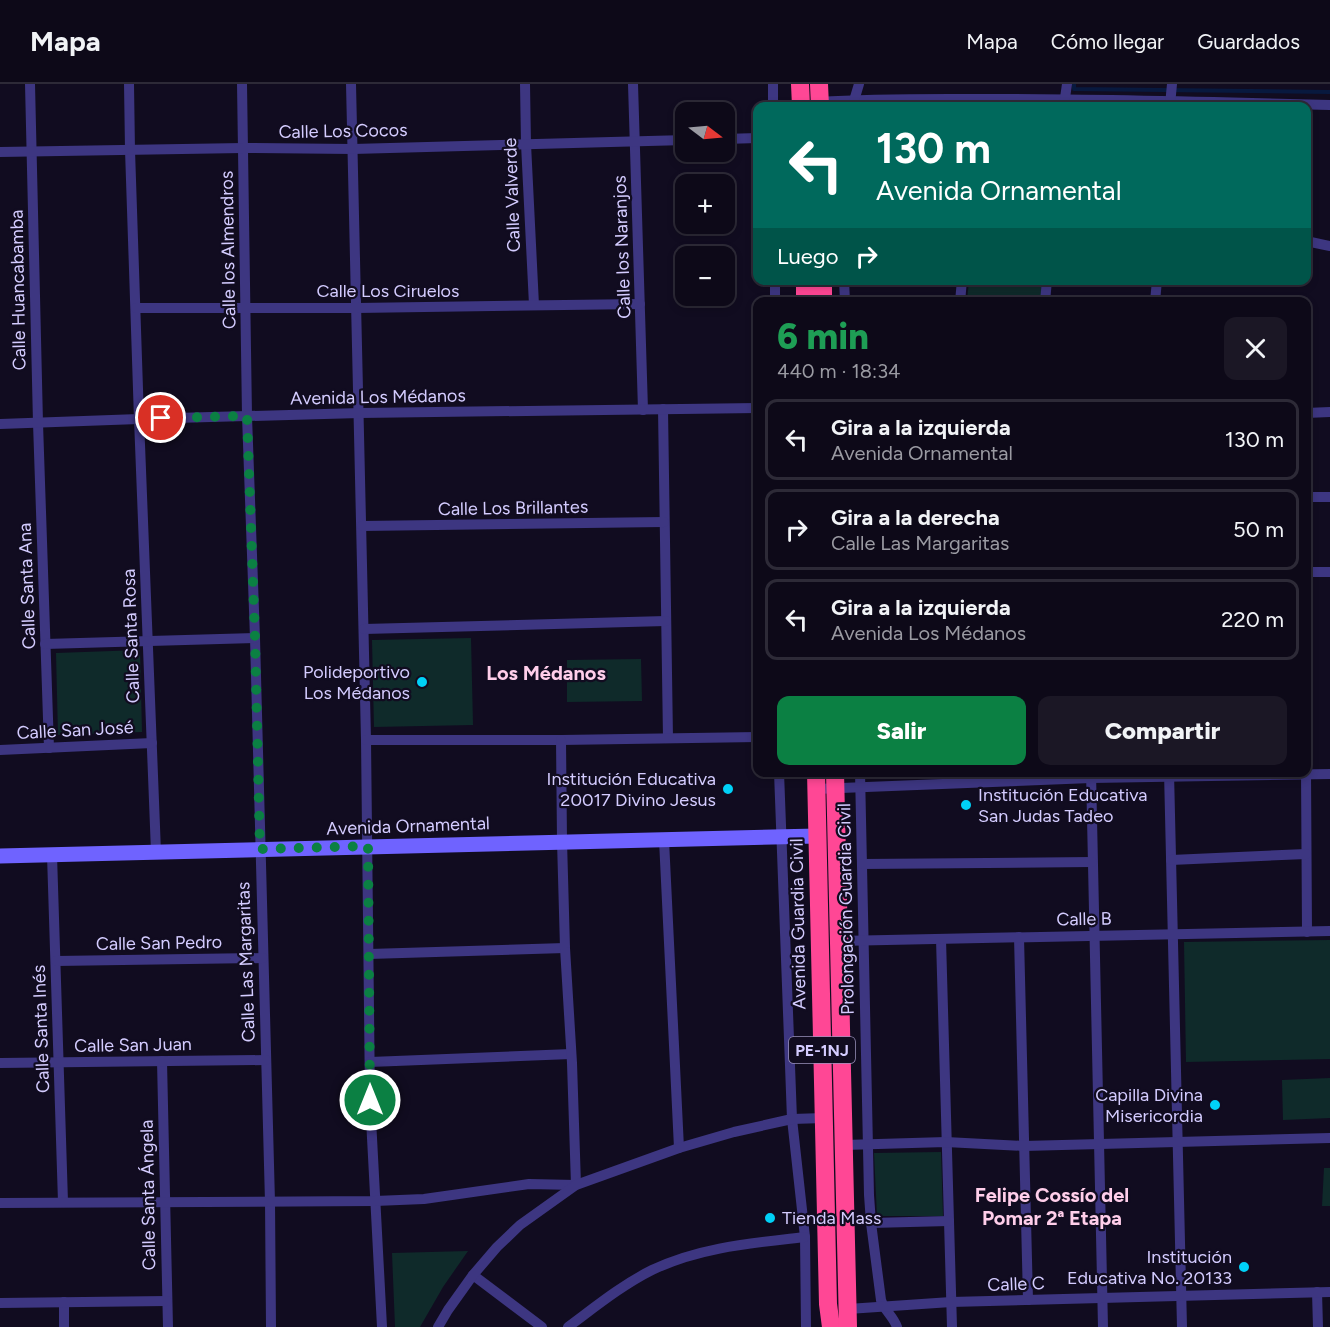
<!DOCTYPE html>
<html lang="es">
<head>
<meta charset="utf-8">
<style>
  :root { --surface:#0d0918; --page:#1b1725; --text:#f1f3f6; --muted:#9a9aa2; --line:#2d2a37; --accent:#0b8043 }
  body { margin:0; font-family:Figtree,sans-serif; background:var(--page); color:var(--text); height:100vh; display:flex; flex-direction:column; font-size:22px; white-space:nowrap }
  * { box-sizing:border-box; margin:0 }
  p { font-size:20px; color:var(--muted) }
  .icon { flex:none; width:33px; height:33px; fill:none; stroke:currentColor; stroke-width:2; stroke-linecap:round; stroke-linejoin:round }
  .map { position:relative; flex:1; overflow:hidden }
  .drawer { position:absolute; left:753px; top:213px; width:558px; height:480px; display:flex; flex-direction:column; background:var(--surface); border-radius:12px; box-shadow:0 3px 9px #0003,0 0 0 2px var(--line) }
  .drawer>* { flex:none }
  .banner { position:absolute; left:753px; top:18px; width:558px; height:183px; border-radius:12px; box-shadow:0 3px 9px #0003,0 0 0 2px var(--line); background:#00695c; color:#fff; overflow:hidden }
  .needle { width:39px; rotate:106deg }
  .fabs { position:absolute; left:675px; top:18px; display:grid; gap:12px }
  .fabs a { display:grid; place-items:center; width:60px; height:60px; border-radius:12px; background:var(--surface); box-shadow:0 3px 9px #0003,0 0 0 2px var(--line); font-size:30px }
  .pin { position:absolute; display:grid; place-items:center; width:51px; height:51px; color:#fff; margin:-26px; border:3px solid #fff; border-radius:50%; box-shadow:0 2px 6px #0007 }
  .me { position:absolute; width:66px; margin:-33px; rotate:0deg; stroke-linejoin:round; filter:drop-shadow(0 0 4px #0008) }
  .turn { display:flex; align-items:center; gap:21px; height:126px; padding:0 24px; font-size:27px }
  .turn .icon { width:78px; height:78px; stroke-width:2.5 }
  .turn b { display:block; font-size:42px; line-height:51px }
  .then { display:flex; align-items:center; height:57px; padding:0 24px; background:#0003; gap:12px; font-size:22px }
  .round { display:grid; place-items:center; flex:none; width:63px; height:63px; border-radius:12px; background:var(--page) }
  .summary { display:flex; align-items:center; justify-content:space-between; height:102px; padding:0 24px }
  h1 { font-size:36px; font-weight:800; line-height:45px; color:#1e9e55 }
  .cta { display:flex; gap:12px; margin-top:auto; padding:12px 24px }
  .cta a { flex:1; height:69px; border-radius:12px; background:var(--accent); color:#fff; font-size:24px; font-weight:800; line-height:69px; text-align:center }
  .cta a+a { background:var(--page); color:var(--text) }
  ul { padding:0; list-style:none }
  li { display:flex; align-items:center; gap:18px; height:81px; margin:0 12px 9px; padding:0 12px; border:3px solid var(--line); border-radius:12px }
  li div { flex:1 }
  li b { display:block; font-size:22px }
  li em { font-style:normal }
  header { display:flex; align-items:center; gap:36px; box-sizing:border-box; height:84px; padding:0 30px; background:var(--surface); border-bottom:2px solid var(--line) }
  header strong { font-size:28px }
  nav { display:flex; gap:33px; margin-inline-start:auto; font-size:21px }
  .map>svg:first-child { display:block }
</style>
</head>
<body>
<header>
<strong>Mapa</strong>
<nav><a>Mapa</a><a>Cómo llegar</a><a>Guardados</a></nav>
</header>
<div class="map">
<svg width="1330" height="1243" viewBox="0 0 1330 1243">
  <rect width="100%" height="100%" fill="#110c20"/>
  <g fill="#0f2a2a">
    <path d="M969,197H1042L1041,217L967,216Z"/>
    <path d="M471,554L473,641L374,643L372,556Z"/>
    <path d="M140,566L142,648L58,651L56,569Z"/>
    <path d="M641,575L642,617L567,618V576Z"/>
    <path d="M1330,856V975L1186,978L1184,858Z"/>
    <path d="M1330,994V1034L1283,1036L1282,996Z"/>
    <path d="M941,1068L943,1132H877L874,1069Z"/>
    <path d="M1324,1084H1330V1122H1322Z"/>
    <path d="M468,1167L443,1203L420,1243H395L392,1169Z"/>
  </g>
  <g fill="none" stroke-linecap="round" stroke-linejoin="round">
    <path stroke="#08193e" stroke-width="4" d="M1074,0V5L1330,8"/>
    <g stroke="#3d3681" stroke-width="10">
      <path d="M30,0L38,339L49,664"/>
      <path d="M129,0L130,66L139,335L156,768"/>
      <path d="M242,0L247,332L255,554L270,1118L271,1243"/>
      <path d="M351,0L366,656L370,1016L382,1243"/>
      <path d="M525,0L526,60L534,221"/>
      <path d="M633,0L643,326"/>
      <path d="M773,0V22"/>
      <path d="M820,18C878,14 935,15 993,15C1105,15 1218,18 1330,21"/>
      <path d="M853,20L859,0"/>
      <path d="M1064,21L1067,0"/>
      <path d="M1170,21L1172,0"/>
      <path d="M724,55L758,54"/>
      <path d="M0,68L243,64L353,65L686,56"/>
      <path d="M1306,157L1330,162"/>
      <path d="M775,196V218"/>
      <path d="M844,196L845,218"/>
      <path d="M960,218L962,196"/>
      <path d="M1045,218L1047,196"/>
      <path d="M1155,218L1157,196"/>
      <path d="M136,224H357L640,220"/>
      <path d="M663,325L668,654"/>
      <path d="M1306,329L1330,328"/>
      <path d="M0,340L139,335L360,329L758,324"/>
      <path d="M1306,413H1330"/>
      <path d="M362,442L664,438"/>
      <path d="M1306,488H1330"/>
      <path d="M364,545L666,537"/>
      <path d="M45,560L255,554"/>
      <path d="M366,656H561L758,653"/>
      <path d="M0,666L152,659"/>
      <path d="M779,688L792,1035L805,1153L806,1243"/>
      <path d="M860,688L869,1111L871,1139L881,1216C884,1226 893,1232 897,1243"/>
      <path d="M1091,688L1103,1243"/>
      <path d="M1169,688L1182,1243"/>
      <path d="M1306,688L1307,848"/>
      <path d="M816,705L1091,694L1330,690"/>
      <path d="M664,756L679,1064"/>
      <path d="M52,771L63,1118"/>
      <path d="M1171,776L1306,770"/>
      <path d="M862,780L1092,778"/>
      <path d="M1019,853L1028,1216"/>
      <path d="M941,855L952,1243"/>
      <path d="M839,857L1330,847"/>
      <path d="M369,870L565,864"/>
      <path d="M56,877L263,874"/>
      <path d="M162,977L168,1243"/>
      <path d="M370,978L571,970"/>
      <path d="M0,979L266,976"/>
      <path d="M844,1061L946,1058L1024,1062L1330,1054"/>
      <path d="M0,1119L375,1117L424,1115L529,1100L576,1101L572,979L565,864L562,757L561,656"/>
      <path d="M871,1139L949,1137"/>
      <path d="M473,1191L542,1243"/>
      <path d="M1317,1208L1318,1243"/>
      <path d="M64,1218V1243"/>
      <path d="M0,1219L167,1217"/>
      <path d="M848,1225L951,1218L1330,1208"/>
      <path d="M438,1243L448,1226L473,1191L497,1163L520,1141L576,1101L679,1064L734,1048L792,1035L824,1034"/>
      <path d="M568,1243C595,1223 622,1201 652,1186C700,1163 753,1159 805,1153"/>
    </g>
    <path stroke="#6f63ff" stroke-width="15" d="M0,772L817,752"/>
    <g stroke="#ff4795" stroke-width="18">
      <path d="M800,0L801,22"/>
      <path d="M819,0L820,22"/>
      <path d="M805,196V218"/>
      <path d="M823,196V218"/>
      <path d="M816,688L828,1220L831,1243"/>
      <path d="M835,688L848,1243"/>
    </g>
  </g>
  <g fill="none" stroke-linecap="round" stroke-linejoin="round">
    <path stroke="#0b8043" stroke-width="10" stroke-dasharray="0 18" d="M161,334L247,332L255,554L260,765L368,762L370,1016"/>
  </g>
  <g fill="#00d1f7" stroke="#110c20" stroke-width="2">
    <circle cx="422" cy="598" r="6"/>
    <circle cx="728" cy="705" r="6"/>
    <circle cx="966" cy="721" r="6"/>
    <circle cx="1215" cy="1021" r="6"/>
    <circle cx="770" cy="1134" r="6"/>
    <circle cx="1244" cy="1183" r="6"/>
  </g>
  <g text-anchor="middle" stroke-width="4.5" stroke-linejoin="round" paint-order="stroke">
    <rect fill="#110c20" stroke="#9a92bc" stroke-width="1.5" x="789" y="953" width="66" height="26" rx="4.5"/>
    <g font-size="16" font-weight="bold" fill="#d4ccff">
      <text x="822" y="972">PE-1NJ</text>
    </g>
    <g font-size="18" fill="#d4ccff" stroke="#110c20">
      <text transform="translate(343 47) rotate(-1)" y="6">Calle Los Cocos</text>
      <text transform="translate(512 111) rotate(-92)" y="6">Calle Valverde</text>
      <text transform="translate(622 163) rotate(-92)" y="6">Calle los Naranjos</text>
      <text transform="translate(228 166) rotate(-91)" y="6">Calle los Almendros</text>
      <text transform="translate(18 206) rotate(-91)" y="6">Calle Huancabamba</text>
      <text x="388" y="213">Calle Los Ciruelos</text>
      <text transform="translate(378 313) rotate(-1)" y="6">Avenida Los Médanos</text>
      <text transform="translate(513 424) rotate(-1)" y="6">Calle Los Brillantes</text>
      <text transform="translate(27 502) rotate(-92)" y="6">Calle Santa Ana</text>
      <text transform="translate(131 552) rotate(-92)" y="6">Calle Santa Rosa</text>
      <text transform="translate(75 646) rotate(-3)" y="6">Calle San José</text>
      <text transform="translate(408 742) rotate(-2)" y="6">Avenida Ornamental</text>
      <text transform="translate(846 825) rotate(-91)" y="6">Prolongación Guardia Civil</text>
      <text transform="translate(1084 835) rotate(-1)" y="6">Calle B</text>
      <text transform="translate(798 840) rotate(-91)" y="6">Avenida Guardia Civil</text>
      <text transform="translate(159 859) rotate(-1)" y="6">Calle San Pedro</text>
      <text transform="translate(246 878) rotate(-92)" y="6">Calle Las Margaritas</text>
      <text transform="translate(41 945) rotate(-92)" y="6">Calle Santa Inés</text>
      <text transform="translate(133 961) rotate(-1)" y="6">Calle San Juan</text>
      <text transform="translate(148 1111) rotate(-91)" y="6">Calle Santa Ángela</text>
      <text transform="translate(1016 1200) rotate(-2)" y="6">Calle C</text>
    </g>
    <g font-size="18" fill="#d4ccff" stroke="#110c20" text-anchor="end">
      <text x="410" y="594">Polideportivo<tspan x="410" dy="21">Los Médanos</tspan></text>
      <text x="716" y="701">Institución Educativa<tspan x="716" dy="21">20017 Divino Jesus</tspan></text>
      <text x="978" y="717" text-anchor="start">Institución Educativa<tspan x="978" dy="21">San Judas Tadeo</tspan></text>
      <text x="1203" y="1017">Capilla Divina<tspan x="1203" dy="21">Misericordia</tspan></text>
      <text x="782" y="1140" text-anchor="start">Tienda Mass</text>
      <text x="1232" y="1179">Institución<tspan x="1232" dy="21">Educativa No. 20133</tspan></text>
    </g>
    <g font-size="20" font-weight="bold" fill="#ffceea" stroke="#110c20">
      <text x="546" y="596">Los Médanos</text>
      <text x="1052" y="1118">Felipe Cossío del<tspan x="1052" dy="23">Pomar 2ª Etapa</tspan></text>
    </g>
  </g>
</svg>
<div class="fabs">
<a><svg class="needle" viewBox="-14 -14 28 28"><path d="M0-13l5 13h-10z" fill="#e53935"/><path d="M0 13l5-13h-10z" fill="#9a9aa2"/></svg></a>
<a>+</a>
<a>−</a>
</div>
<div class="pin" style="left:161px;top:334px;background:#d93025"><svg class="icon" aria-label="arrive" viewBox="0 0 24 24"><path d="M6 21V4h12l-3 4 3 4H6"/></svg></div>
<svg class="me" style="left:370px;top:1016px" viewBox="-20 -20 40 40"><circle r="17" fill="#0b8043" stroke="#fff" stroke-width="3"/><path d="M0-11L8 9 0 5-8 9z" fill="#fff"/></svg>
<div class="banner">
<div class="turn"><svg class="icon" aria-label="left" viewBox="0 0 24 24"><path d="M17 20v-9H6M10 6l-5 5 5 5"/></svg><div><b>130 m</b>Avenida Ornamental</div></div>
<div class="then">Luego<svg class="icon" aria-label="right" viewBox="0 0 24 24"><path d="M7 20v-9h11M14 6l5 5-5 5"/></svg></div>
</div>
<section class="drawer">
<div class="summary"><div><h1>6 min</h1><p>440 m · 18:34</p></div><a class="round"><svg class="icon" aria-label="close" viewBox="0 0 24 24"><path d="M6 6l12 12M18 6L6 18"/></svg></a></div>
<ul>
<li><svg class="icon" aria-label="left" viewBox="0 0 24 24"><path d="M17 20v-9H6M10 6l-5 5 5 5"/></svg><div><b>Gira a la izquierda</b><p>Avenida Ornamental</p></div><em>130 m</em></li>
<li><svg class="icon" aria-label="right" viewBox="0 0 24 24"><path d="M7 20v-9h11M14 6l5 5-5 5"/></svg><div><b>Gira a la derecha</b><p>Calle Las Margaritas</p></div><em>50 m</em></li>
<li><svg class="icon" aria-label="left" viewBox="0 0 24 24"><path d="M17 20v-9H6M10 6l-5 5 5 5"/></svg><div><b>Gira a la izquierda</b><p>Avenida Los Médanos</p></div><em>220 m</em></li>
</ul>
<div class="cta"><a>Salir</a><a>Compartir</a></div>
</section>
</div>
</body>
</html>
